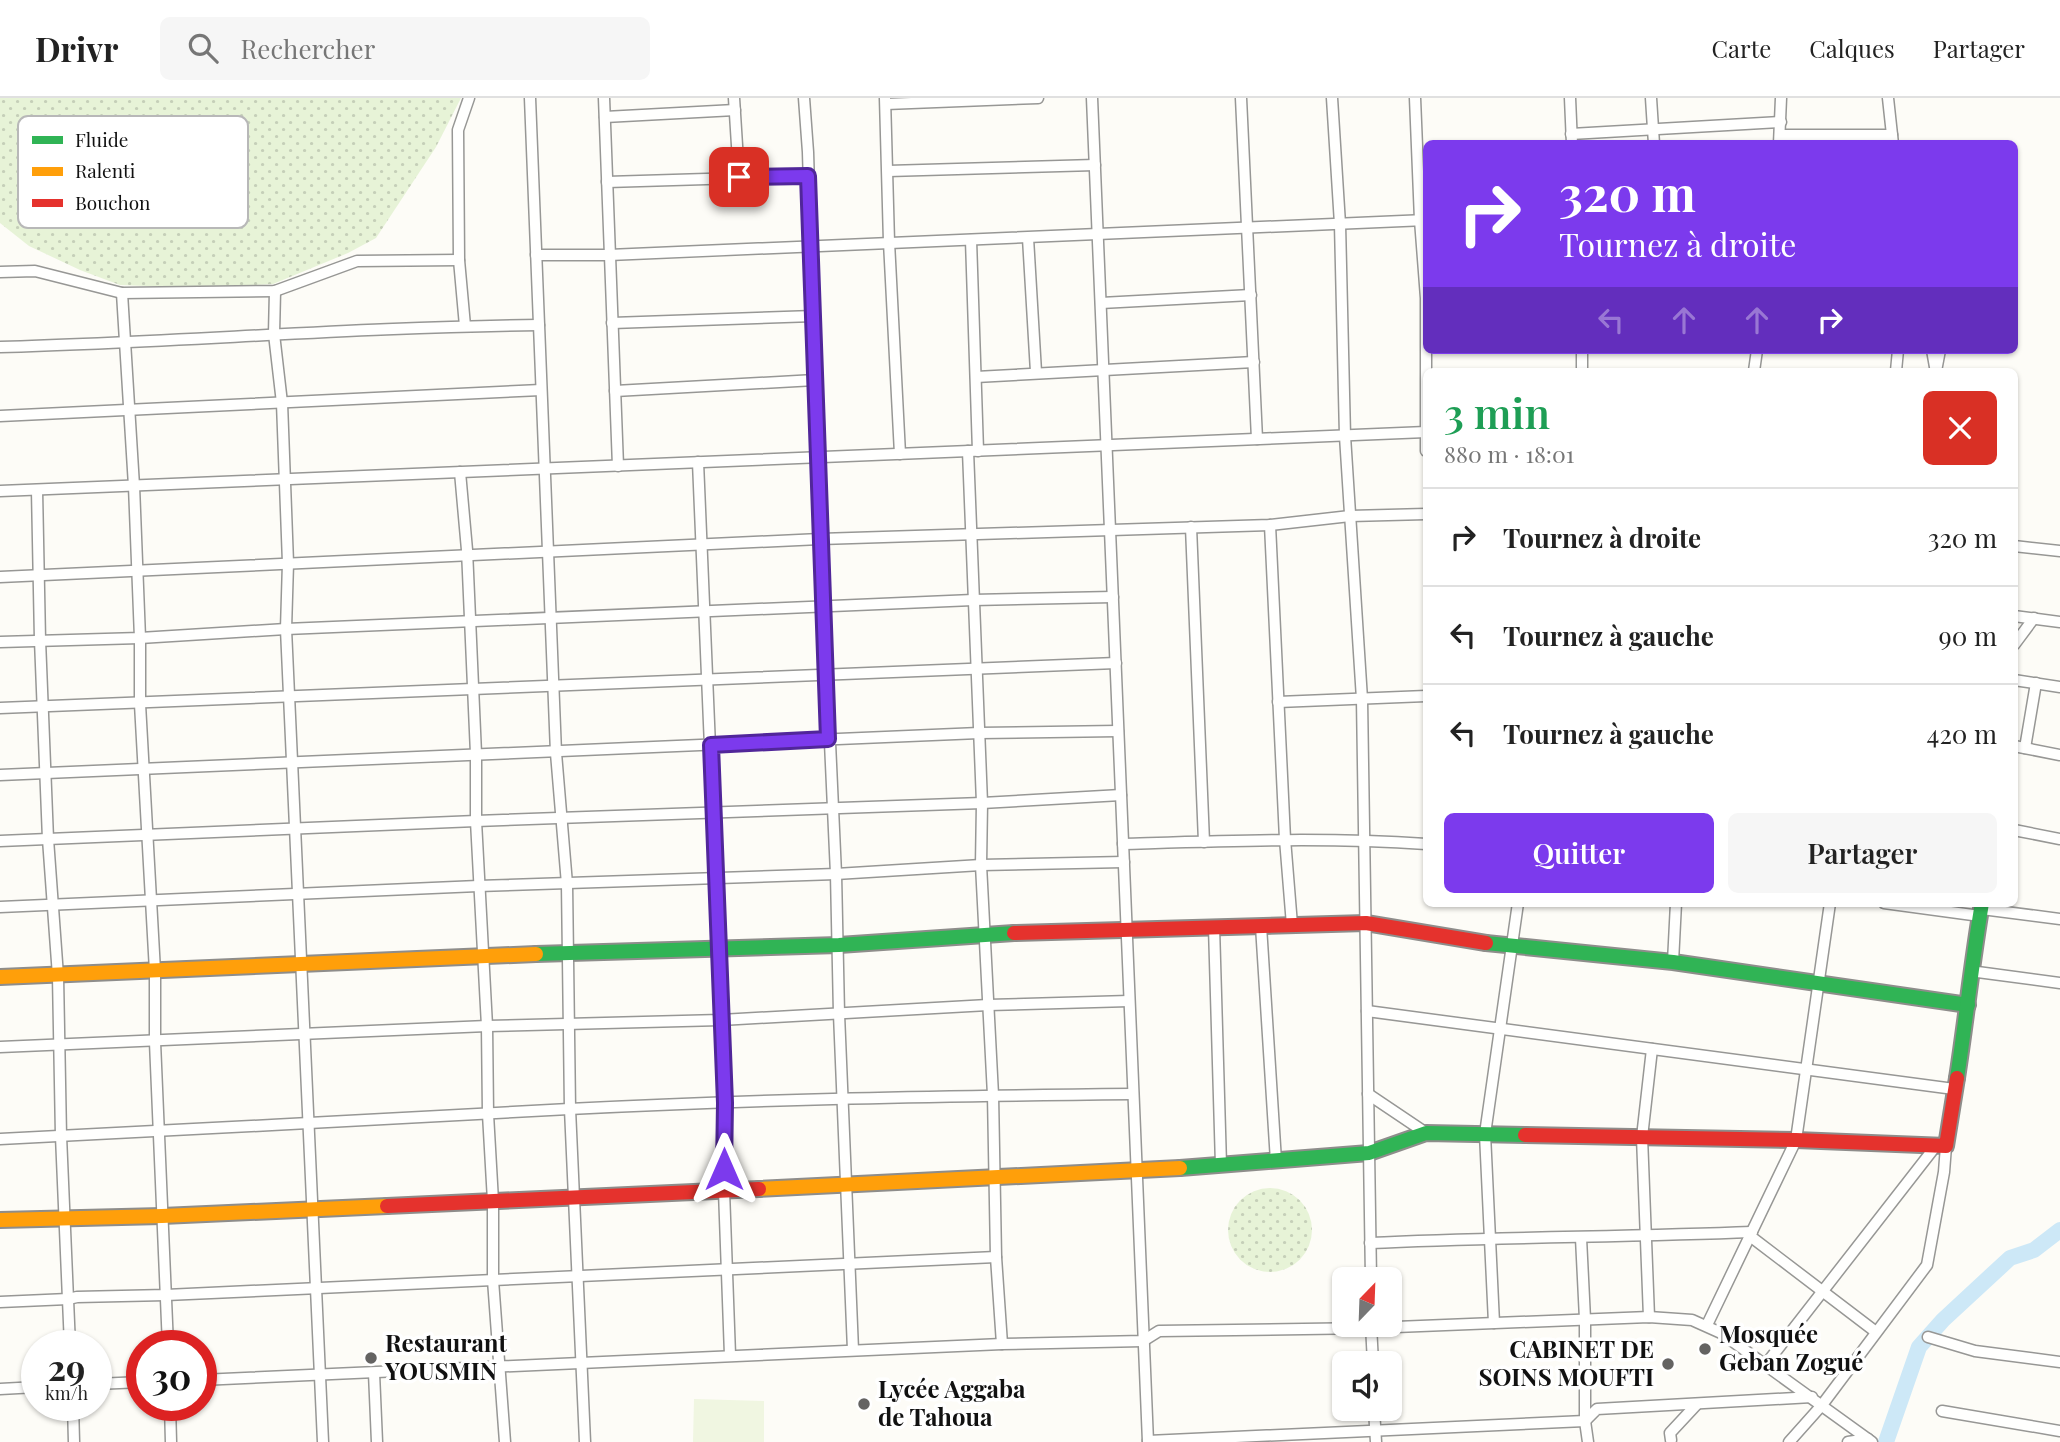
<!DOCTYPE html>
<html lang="fr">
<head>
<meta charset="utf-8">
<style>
  :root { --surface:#fff; --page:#f6f6f6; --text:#222; --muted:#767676; --line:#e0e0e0; --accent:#7c3aed }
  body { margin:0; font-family:"Playfair Display",serif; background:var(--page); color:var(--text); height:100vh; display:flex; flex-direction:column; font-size:26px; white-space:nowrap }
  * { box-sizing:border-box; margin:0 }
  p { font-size:23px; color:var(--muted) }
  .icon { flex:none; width:38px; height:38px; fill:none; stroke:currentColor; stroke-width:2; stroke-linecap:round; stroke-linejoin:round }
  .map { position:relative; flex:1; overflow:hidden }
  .drawer { position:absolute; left:1423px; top:270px; width:595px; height:539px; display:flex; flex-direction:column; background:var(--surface); border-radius:10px; box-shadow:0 2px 5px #0004 }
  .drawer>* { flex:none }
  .hud { position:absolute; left:1423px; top:42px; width:595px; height:214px; border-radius:10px; box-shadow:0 2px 5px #0004; background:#7c3aed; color:#fff; overflow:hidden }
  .needle { width:46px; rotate:23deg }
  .controls { position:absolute; left:1332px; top:1169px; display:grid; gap:14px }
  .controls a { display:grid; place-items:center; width:70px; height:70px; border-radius:10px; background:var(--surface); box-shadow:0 2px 5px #0004; font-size:35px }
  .speed { position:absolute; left:21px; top:1232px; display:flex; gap:14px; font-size:35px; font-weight:700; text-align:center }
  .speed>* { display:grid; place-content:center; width:91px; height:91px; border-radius:50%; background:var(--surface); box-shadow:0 2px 5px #0004; line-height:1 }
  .speed small { font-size:18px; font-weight:400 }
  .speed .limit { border:10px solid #d22; background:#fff; color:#111 }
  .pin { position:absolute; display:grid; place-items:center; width:60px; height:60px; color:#fff; margin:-30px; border-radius:14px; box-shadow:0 4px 10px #0006 }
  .me { position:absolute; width:77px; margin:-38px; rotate:0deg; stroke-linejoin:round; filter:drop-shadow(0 0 5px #0008) }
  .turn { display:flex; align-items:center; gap:24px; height:147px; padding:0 21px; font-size:32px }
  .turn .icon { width:91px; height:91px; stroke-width:2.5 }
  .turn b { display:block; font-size:49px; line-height:60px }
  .lanes { display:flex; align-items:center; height:66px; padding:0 21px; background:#0003; justify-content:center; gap:35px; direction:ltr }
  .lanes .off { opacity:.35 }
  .round { display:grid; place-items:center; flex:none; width:74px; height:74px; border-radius:10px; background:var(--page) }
  .summary { display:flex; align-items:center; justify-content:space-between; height:119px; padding:0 21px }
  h1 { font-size:42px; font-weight:600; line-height:52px; color:#1e9e55 }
  .button { display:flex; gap:14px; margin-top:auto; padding:14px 21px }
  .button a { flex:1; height:80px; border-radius:10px; background:var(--accent); color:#fff; font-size:28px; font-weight:600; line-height:80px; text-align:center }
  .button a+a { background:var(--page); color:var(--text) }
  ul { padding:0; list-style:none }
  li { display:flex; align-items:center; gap:21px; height:98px; padding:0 21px; border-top:2px solid var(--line) }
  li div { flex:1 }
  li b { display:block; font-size:26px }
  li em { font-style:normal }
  header { display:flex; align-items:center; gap:42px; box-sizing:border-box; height:98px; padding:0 35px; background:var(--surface); border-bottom:2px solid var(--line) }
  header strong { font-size:33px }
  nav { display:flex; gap:38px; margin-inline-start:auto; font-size:24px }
  .search { width:490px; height:63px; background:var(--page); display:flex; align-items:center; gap:18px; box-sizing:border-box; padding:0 24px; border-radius:10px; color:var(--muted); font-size:26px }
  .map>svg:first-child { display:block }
</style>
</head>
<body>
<header>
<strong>Drivr</strong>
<div class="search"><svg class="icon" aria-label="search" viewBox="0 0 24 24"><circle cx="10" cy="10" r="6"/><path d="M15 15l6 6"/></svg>Rechercher</div>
<nav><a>Carte</a><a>Calques</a><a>Partager</a></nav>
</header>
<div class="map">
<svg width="2060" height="1344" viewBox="0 0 2060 1344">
  <defs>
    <pattern id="grass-dots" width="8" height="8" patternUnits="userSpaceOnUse" patternTransform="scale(1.75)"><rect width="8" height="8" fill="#e7f3d7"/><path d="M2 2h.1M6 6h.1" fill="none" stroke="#c5cfb8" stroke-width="1.8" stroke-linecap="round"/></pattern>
  </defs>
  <rect width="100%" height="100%" fill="#fdfcf7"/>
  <g fill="url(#grass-dots)">
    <path d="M0,0H461L436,49L376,140L348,155L273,186L198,190L120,187L80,172L29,148L0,125Z"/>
    <circle cx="1270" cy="1132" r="42"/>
  </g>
  <path fill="#f0f6e1" d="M694,1301L764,1303V1344H693Z"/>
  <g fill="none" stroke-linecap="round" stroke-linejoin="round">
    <path stroke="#cde8f7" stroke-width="16" d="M1886,1344L1919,1249L1943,1222L2010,1160L2034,1152L2060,1132"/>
    <g stroke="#979795" stroke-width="13">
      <g id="street">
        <path d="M530,0L556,655L567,786L570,1011L585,1344"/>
        <path d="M604,0L618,368"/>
        <path d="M734,0L739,79"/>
        <path d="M804,0L808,54L817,359L836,776L839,916L853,1252"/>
        <path d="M885,0L889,144L900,356"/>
        <path d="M1092,0L1148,1344"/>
        <path d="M1241,0L1257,341"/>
        <path d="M1332,0L1340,126L1345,338L1362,601L1371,1181"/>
        <path d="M1415,0L1420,122L1426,200V353"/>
        <path d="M1570,0L1572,46"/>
        <path d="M1651,0L1654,46"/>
        <path d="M1888,0L1893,46"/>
        <path d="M886,6L1038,0"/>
        <path d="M605,19L735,12"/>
        <path d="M1571,36L1781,24"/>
        <path d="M1781,37H1892"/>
        <path d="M1779,46L1781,0"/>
        <path d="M888,73L1095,67"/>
        <path d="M607,84L809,78"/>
        <path d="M1028,140L1036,274"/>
        <path d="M971,142L978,353"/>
        <path d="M536,157H609L1426,122"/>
        <path d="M0,174L35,173L122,195L275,193L357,163L459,162"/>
        <path d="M275,193L274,236L282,305L288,465L286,531L323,1344"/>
        <path d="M122,195L134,388L140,540V606L155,873V944L168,1248"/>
        <path d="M1101,205L1251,197"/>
        <path d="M612,225L814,218"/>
        <path d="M465,228L459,162L458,32L469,0"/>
        <path d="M0,249C180,244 359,229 539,227"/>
        <path d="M1582,252V273"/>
        <path d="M1932,252L1935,269"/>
        <path d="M1754,273L1757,252"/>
        <path d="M1896,273L1898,252"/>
        <path d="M1936,273L1940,252"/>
        <path d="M976,279L1254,264"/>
        <path d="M615,293L815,282"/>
        <path d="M0,318L541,292"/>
        <path d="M968,353L982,705L981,767L993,997L996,1159L1002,1246"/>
        <path d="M698,364L725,1005L724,1093L730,1257"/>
        <path d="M460,374L467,452L476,656V723L487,928L488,1016L493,1103V1182L505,1344"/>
        <path d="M37,392L40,542L48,741L58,878L61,1038L70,1248"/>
        <path d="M0,393L1426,334"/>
        <path d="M1270,427L1285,741L1292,827"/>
        <path d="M1191,429L1204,744"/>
        <path d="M2014,448L2060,453"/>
        <path d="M0,479L820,441L1270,427L1350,418L1426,416"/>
        <path d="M2014,518L2060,524"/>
        <path d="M0,544L140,540L286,531L973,502L1113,499"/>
        <path d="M2014,547L2034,520"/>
        <path d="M2014,582L2060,589"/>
        <path d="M1278,604L1426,598"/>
        <path d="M0,610L1116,565"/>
        <path d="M2014,648L2060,657"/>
        <path d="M2025,650L2036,585"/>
        <path d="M0,677L979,635L1118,633"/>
        <path d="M2014,732L2060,741"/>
        <path d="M0,743L476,723L982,705L1121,697"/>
        <path d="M1123,746C1224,743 1325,739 1426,746"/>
        <path d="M1884,805L1980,818"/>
        <path d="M0,809L478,788L836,776L981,767L1124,764"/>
        <path d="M1982,811L2060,821"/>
        <path d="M1261,828L1276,1063"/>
        <path d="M1214,829L1221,1067"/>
        <path d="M1673,864L1676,805"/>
        <path d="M1970,873L2060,885"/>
        <path d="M1367,913L1954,991"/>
        <path d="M0,949L487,928L721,922L988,907L1129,903"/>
        <path d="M1368,996L1426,1035"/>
        <path d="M0,1041C190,1032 379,1021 569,1011C757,1001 945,998 1133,996"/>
        <path d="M1750,1138L1876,1234"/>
        <path d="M1581,1140L1585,1221V1323L1588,1344"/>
        <path d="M1370,1145C1497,1139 1625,1139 1752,1134"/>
        <path d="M0,1204L68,1201L77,1199L166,1197L996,1159"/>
        <path d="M1649,1219L1642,1039L1652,951"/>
        <path d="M1494,1225L1485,1036L1518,805"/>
        <path d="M1371,1227L1373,1265"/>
        <path d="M1707,1227L1796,1042L1830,805"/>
        <path d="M1928,1239L1975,1253L2060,1264"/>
        <path d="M1766,1266L1935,1049"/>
        <path d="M374,1275L377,1344"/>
        <path d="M201,1282L1002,1246L1143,1243L1159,1233L1371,1230L1649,1219L1692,1222L1721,1235L1872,1344"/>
        <path d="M96,1286L142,1284"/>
        <path d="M0,1291L37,1289"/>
        <path d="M73,1307L74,1344"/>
        <path d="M170,1307L171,1344"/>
        <path d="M1374,1311L1376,1344"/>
        <path d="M1942,1313L2060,1333"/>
        <path d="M1671,1342L1670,1335L1697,1306"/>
        <path d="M1148,1343L1585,1323L1597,1311L1812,1299"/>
        <path d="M1789,1344L1822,1307L1927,1167L1944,1074L1946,1048"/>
        <path d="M1848,1344L1868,1341"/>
      </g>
    </g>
    <g stroke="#8e8d8b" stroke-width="18">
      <g id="fast">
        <path d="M1486,845L1673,864L1968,907"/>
        <path d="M536,856L839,847L1014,835"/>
        <path d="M1957,980C1966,922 1972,863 1982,805"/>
        <path d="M1180,1070L1369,1055L1426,1035L1525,1037"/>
      </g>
    </g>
    <g stroke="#8e8d8b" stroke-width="18">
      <g id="slow">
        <path d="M0,879L536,856"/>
        <path d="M759,1091L1180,1070"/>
        <path d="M0,1122L162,1118L387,1108"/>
      </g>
    </g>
    <g stroke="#8e8d8b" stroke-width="18">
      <g id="jam">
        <path d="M1014,835L1366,825L1486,845"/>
        <path d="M1525,1037L1796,1042L1946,1048L1957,980"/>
        <path d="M387,1108L759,1091"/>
      </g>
    </g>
    <use href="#street" stroke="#fffffe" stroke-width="10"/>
    <use href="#fast" stroke="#30b455" stroke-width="14"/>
    <use href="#slow" stroke="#ff9f0a" stroke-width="14"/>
    <use href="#jam" stroke="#e5322d" stroke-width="14"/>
  </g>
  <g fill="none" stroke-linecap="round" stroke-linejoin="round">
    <g stroke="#51269a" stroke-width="18">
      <path id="route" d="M724,1071L725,1005L711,647L828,641L808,78L739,79"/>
    </g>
    <use href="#route" stroke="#7c3aed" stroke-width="12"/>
  </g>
  <g fill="#646362" stroke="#fff" stroke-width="2.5">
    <circle cx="1705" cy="1251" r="7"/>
    <circle cx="371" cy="1260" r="7"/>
    <circle cx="1668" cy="1266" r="7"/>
    <circle cx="864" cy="1306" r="7"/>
  </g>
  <g text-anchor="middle" stroke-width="7" stroke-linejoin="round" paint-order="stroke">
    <g font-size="24" font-weight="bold" fill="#111" stroke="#fff" text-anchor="start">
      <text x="1719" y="1245">Mosquée<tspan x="1719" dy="28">Geban Zogué</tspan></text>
      <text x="385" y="1254">Restaurant<tspan x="385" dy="28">YOUSMIN</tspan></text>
      <text x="1654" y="1260" text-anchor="end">CABINET DE<tspan x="1654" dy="28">SOINS MOUFTI</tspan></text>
      <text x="878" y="1300">Lycée Aggaba<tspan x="878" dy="28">de Tahoua</tspan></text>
    </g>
  </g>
  <rect x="18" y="18" width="230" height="112" rx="10" fill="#fff" stroke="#b8b8b8" stroke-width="2"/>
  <rect x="32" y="38" width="31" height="8" fill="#30b455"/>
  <rect x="32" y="69" width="31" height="9" fill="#ff9f0a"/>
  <rect x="32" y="101" width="31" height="8" fill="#e5322d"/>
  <g font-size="19" fill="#111">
    <text x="75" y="49">Fluide</text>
    <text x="75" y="80">Ralenti</text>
    <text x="75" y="112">Bouchon</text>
  </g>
</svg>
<div class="controls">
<a><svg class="needle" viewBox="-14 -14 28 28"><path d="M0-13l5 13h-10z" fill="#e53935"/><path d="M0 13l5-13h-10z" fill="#767676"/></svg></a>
<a><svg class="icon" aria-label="sound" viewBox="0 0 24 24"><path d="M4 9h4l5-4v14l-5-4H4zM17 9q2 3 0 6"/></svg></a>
</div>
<div class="speed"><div>29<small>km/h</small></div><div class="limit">30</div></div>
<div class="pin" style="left:739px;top:79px;background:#d93025"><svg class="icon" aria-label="arrive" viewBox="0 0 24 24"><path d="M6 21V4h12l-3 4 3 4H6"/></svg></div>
<svg class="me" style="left:724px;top:1071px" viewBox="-20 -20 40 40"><path d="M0-17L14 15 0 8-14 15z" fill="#7c3aed" stroke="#fff" stroke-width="4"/></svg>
<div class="hud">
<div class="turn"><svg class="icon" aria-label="right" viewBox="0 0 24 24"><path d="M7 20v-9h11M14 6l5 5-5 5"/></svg><div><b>320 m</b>Tournez à droite</div></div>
<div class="lanes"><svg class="icon off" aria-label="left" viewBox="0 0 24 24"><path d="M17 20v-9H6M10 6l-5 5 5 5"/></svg><svg class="icon off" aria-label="ahead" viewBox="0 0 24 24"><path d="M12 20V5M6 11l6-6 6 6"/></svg><svg class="icon off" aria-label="ahead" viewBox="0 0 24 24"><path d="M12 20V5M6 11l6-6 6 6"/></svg><svg class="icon" aria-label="right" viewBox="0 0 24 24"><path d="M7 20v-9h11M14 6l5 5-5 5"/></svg></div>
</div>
<section class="drawer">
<div class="summary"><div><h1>3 min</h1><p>880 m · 18:01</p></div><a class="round" style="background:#d93025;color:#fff"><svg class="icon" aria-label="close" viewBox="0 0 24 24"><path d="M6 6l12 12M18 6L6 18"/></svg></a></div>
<ul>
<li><svg class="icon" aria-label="right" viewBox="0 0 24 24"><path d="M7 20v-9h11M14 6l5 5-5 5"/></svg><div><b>Tournez à droite</b></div><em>320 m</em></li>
<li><svg class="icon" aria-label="left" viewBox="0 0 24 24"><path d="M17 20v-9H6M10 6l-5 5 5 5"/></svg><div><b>Tournez à gauche</b></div><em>90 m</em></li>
<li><svg class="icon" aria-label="left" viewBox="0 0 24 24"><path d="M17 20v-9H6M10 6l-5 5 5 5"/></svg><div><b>Tournez à gauche</b></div><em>420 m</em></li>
</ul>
<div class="button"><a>Quitter</a><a>Partager</a></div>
</section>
</div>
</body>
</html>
